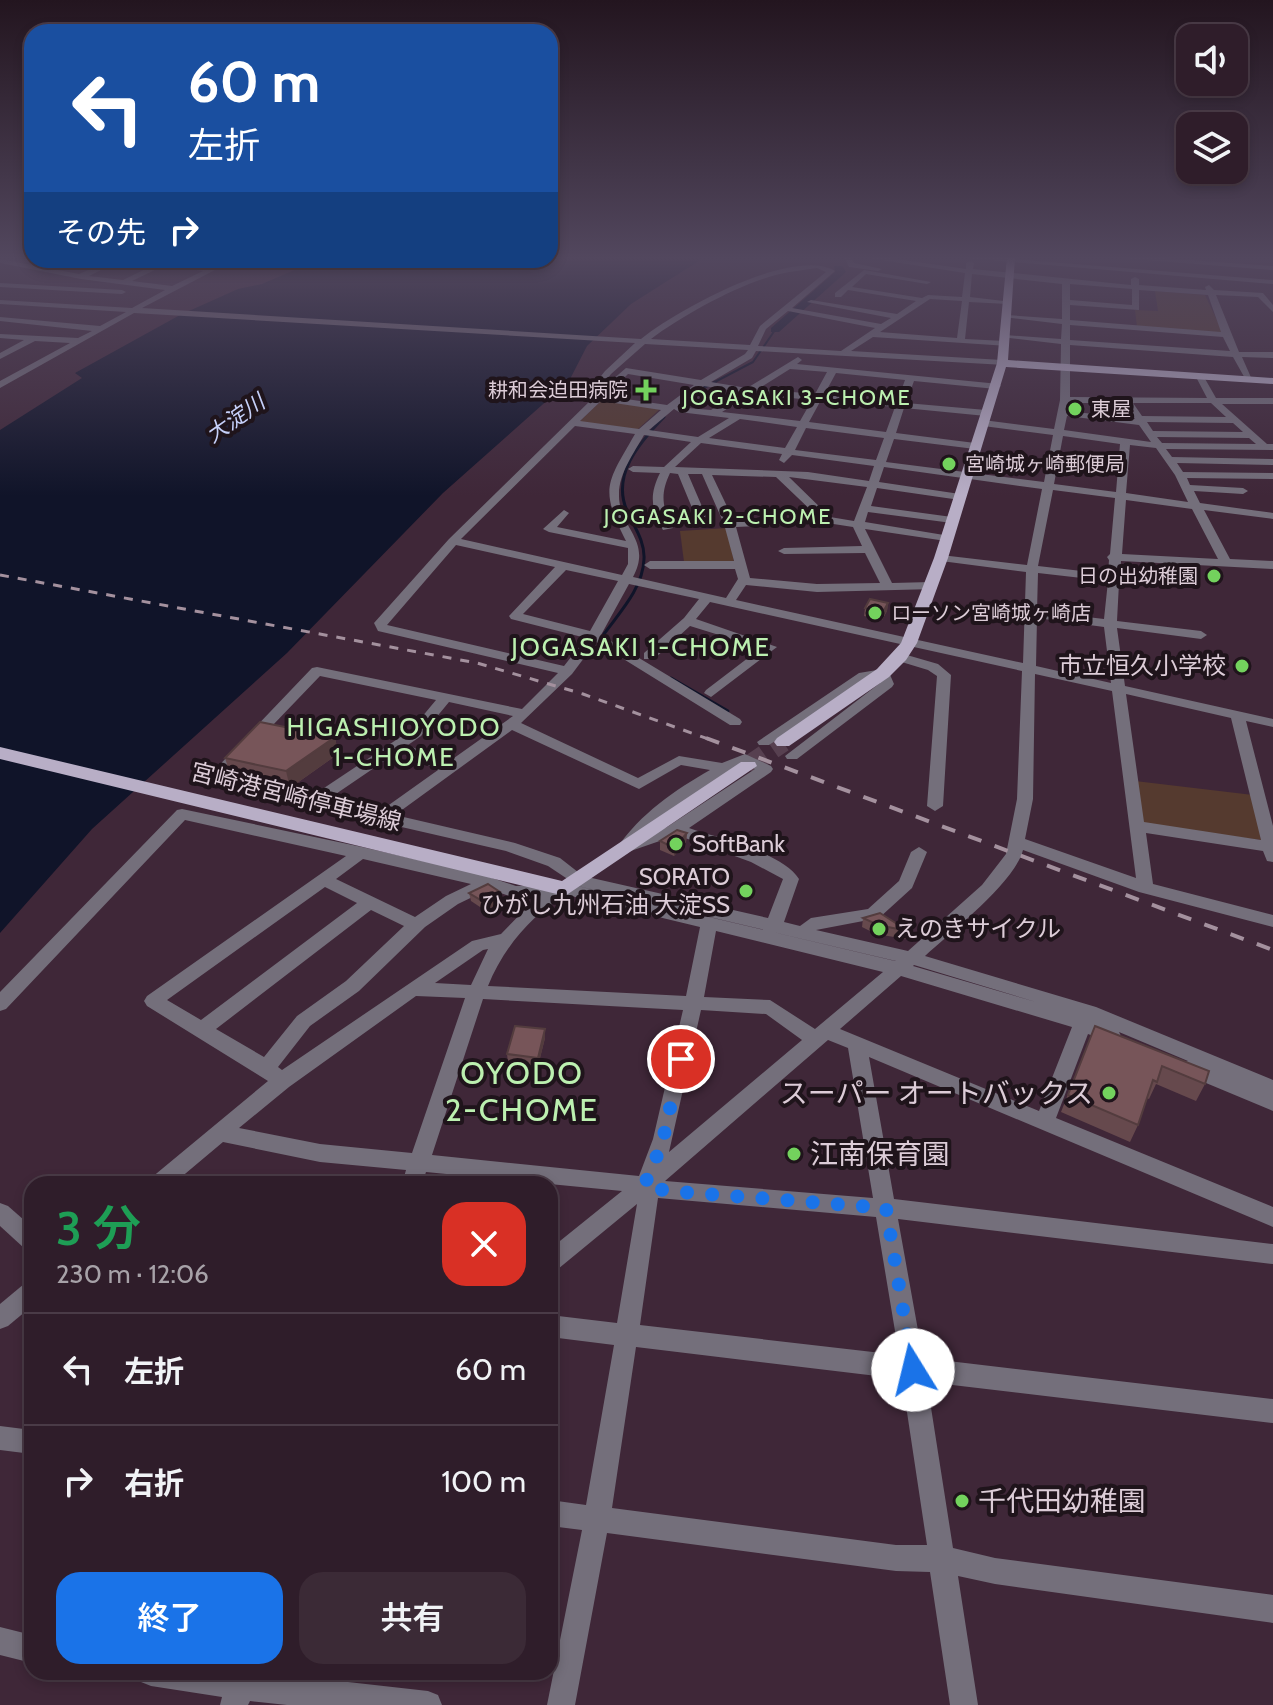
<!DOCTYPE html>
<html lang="ja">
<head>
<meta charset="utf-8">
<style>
  :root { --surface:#2f1d2a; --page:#3b2a36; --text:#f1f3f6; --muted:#a7a2a8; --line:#4a3b47; --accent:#1a73e8 }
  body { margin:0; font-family:Cabin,"Noto Sans JP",sans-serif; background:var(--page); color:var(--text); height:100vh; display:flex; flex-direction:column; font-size:30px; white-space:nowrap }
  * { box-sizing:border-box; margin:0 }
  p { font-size:26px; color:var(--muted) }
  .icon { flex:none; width:44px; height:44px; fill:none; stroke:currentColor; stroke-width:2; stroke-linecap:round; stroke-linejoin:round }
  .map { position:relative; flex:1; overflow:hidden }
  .side { position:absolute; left:24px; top:1176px; width:534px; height:504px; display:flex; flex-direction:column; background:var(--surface); border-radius:24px; box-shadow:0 4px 12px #0003,0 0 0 2px var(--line) }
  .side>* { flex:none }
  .guide { position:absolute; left:24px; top:24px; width:534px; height:244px; border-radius:24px; box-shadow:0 4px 12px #0003,0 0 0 2px var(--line); background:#1a4fa0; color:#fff; overflow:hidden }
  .controls { position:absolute; left:1176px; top:24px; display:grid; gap:16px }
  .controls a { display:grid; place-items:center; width:72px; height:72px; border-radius:16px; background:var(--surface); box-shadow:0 4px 12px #0003,0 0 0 2px var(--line); font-size:40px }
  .pin { position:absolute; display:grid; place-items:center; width:68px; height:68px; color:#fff; margin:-34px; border:4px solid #fff; border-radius:50%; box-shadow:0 2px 8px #0007 }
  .me { position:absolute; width:88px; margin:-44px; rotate:351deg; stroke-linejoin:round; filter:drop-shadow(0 0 6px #0008) }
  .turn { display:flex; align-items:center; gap:28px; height:168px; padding:0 32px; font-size:36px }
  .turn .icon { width:104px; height:104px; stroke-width:2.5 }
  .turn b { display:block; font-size:56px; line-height:68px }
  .then { display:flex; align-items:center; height:76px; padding:0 32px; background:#0003; gap:16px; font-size:30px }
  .round { display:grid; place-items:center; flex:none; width:84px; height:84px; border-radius:24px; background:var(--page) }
  .head { display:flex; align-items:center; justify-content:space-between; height:136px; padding:0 32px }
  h1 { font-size:48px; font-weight:600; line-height:60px; color:#1e9e55 }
  .button { display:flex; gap:16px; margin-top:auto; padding:16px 32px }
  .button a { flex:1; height:92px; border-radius:24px; background:var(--accent); color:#fff; font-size:32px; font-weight:600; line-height:92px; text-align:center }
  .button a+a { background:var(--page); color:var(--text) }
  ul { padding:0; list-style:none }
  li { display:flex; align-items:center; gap:24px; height:112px; padding:0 32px; border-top:2px solid var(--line) }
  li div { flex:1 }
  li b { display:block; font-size:30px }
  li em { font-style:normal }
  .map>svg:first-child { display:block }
</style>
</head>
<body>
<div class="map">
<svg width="1273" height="1705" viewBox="0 0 1273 1705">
  <rect width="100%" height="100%" fill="#3f2738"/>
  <g fill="#553a2f">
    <path d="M1155,291L1205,295L1223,333L1137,327L1135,310L1158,311Z"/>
    <path d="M602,400L661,408L637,430L579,422Z"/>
    <path d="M727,528L734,562H684L680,531Z"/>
    <path d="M1135,781L1253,795L1261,840L1146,825L1141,820Z"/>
  </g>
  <path fill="#101429" d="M550,257H705L631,304L587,346L569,381L443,493L287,653L92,829L0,933V430L82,378L75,373L180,315L238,289L262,284L318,260H550Z"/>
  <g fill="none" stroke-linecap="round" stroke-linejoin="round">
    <path stroke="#101429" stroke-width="2" d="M711,384L753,362L775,330"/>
    <g stroke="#101429" stroke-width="3">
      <path d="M695,392L715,382"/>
      <path d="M605,639L604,634C620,612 643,588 644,559C645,542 635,528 628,513C610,476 639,443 664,417"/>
      <path d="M671,678L728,711"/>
    </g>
    <path fill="#101429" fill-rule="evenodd" d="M834,266H842L846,272L779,332H771V328L835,272Z"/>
    <path stroke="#574050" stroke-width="20" stroke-dasharray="20 10" stroke-linecap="butt" d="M748,766L783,742"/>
    <g fill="#746f7b" fill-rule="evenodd">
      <path d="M844,257H850L854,263L882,269L878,271L849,267Z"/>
      <path d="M862,257H883L966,269V263L970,261L974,263L973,269L1111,283L1131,285V279L1135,277L1139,279V285L1206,290L1205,287L1209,285L1214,290L1263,293L1273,305V312L1258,297L1216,295L1239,352H1273V358L1242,357L1253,382H1247L1233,357L1070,345V397L1207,398L1196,377L1200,374L1204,377L1216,398H1273V404H1222L1267,444H1273V450L1166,449L1172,457L1273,459V465L1177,463L1183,472L1273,473V479L1187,478L1190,485L1243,488L1248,491L1243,494L1194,491L1200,503L1273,513V519L1204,510L1230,559L1273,561V569L1121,561L1120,576L1138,578L1140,581L1134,585L1119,583L1117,621L1201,631L1207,635L1201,639L1117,628L1125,686L1273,719V727L1246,721L1273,826V862L1267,861L1263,851L1146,833L1153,884L1273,915V927L1139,892L1023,850C1015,882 951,932 925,956L1096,1007L1273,1080V1111L1182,1073L1179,1068L1182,1063L1188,1061L1119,1032L1121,1036L1119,1041L1112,1043L1088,1034L1056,1118L1273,1207V1227L869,1057L894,1199L1273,1244V1264L898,1219L923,1358L1273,1399V1423L927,1382L953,1548L995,1558L1273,1595V1623L995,1584L958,1576L978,1705H950L930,1572L896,1571L607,1533L575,1705H547L582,1530L550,1526V1500L586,1505L614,1345L550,1337V1315L617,1323L637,1204L558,1269L550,1272V1249L622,1191L426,1172L422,1184H402L406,1170L320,1162L223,1142L173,1184H148L151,1178L268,1081L147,1006L144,1001L147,996L346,856L185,820L6,1009L0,1011V992L177,810L182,809L362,847L480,874L516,886L565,883L895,961H896L578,886L548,866L506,851L384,823L379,824L372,820L209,781L207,778L312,668L317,667L522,709L558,673L378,631L374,623L449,539L593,398L587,394L605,371L635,343L134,313L0,388V381L70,343L35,341L0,359V353L24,340L0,338V334L78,338L92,331L0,321V317L100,326L126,312L0,304V300L132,308L165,290L81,279L0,263V259L79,274L111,260H121L89,276L123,280L164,260L210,267L224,260H234L142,308L641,339C677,310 793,246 835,271L792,308L881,324L891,318L807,302L811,300L897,314L916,301L848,290L841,297H835V293L864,270L931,282L927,284L866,274L852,287L922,298L928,295L962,297L965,273ZM165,265L203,271L172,286L132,281ZM817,268L826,272L760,326L750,345L651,339C683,315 741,283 780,274C792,271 805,270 817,268ZM972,274L1062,284V319L1007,315L1003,317L1062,324L1061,339L1005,335L1001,337L1061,344L1060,400L1054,429L983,420L978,423L983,426L1053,435L1044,482L886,462L894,439L975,449L980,446L975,443L896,433L904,408L986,416L991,413L986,410L906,403L914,381L996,389L1001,386L999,384L797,364L802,360L798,357L747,388L711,382L752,358L756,351L1005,365L1006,363L1002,360L851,351L873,337L1008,346V342L1005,341L965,339L969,302L1008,304L1012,302L970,297ZM1070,284L1132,289V305L1070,300ZM1139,290L1208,295L1221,332L1070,320V305L1139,310ZM930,299L962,301L957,338L880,332ZM788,311L875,328L841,351L758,346L766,329ZM1070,325L1223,337L1230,351L1070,340ZM645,344L748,350L745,354L701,380L626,368L597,393L611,374ZM790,369L827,372L815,394L758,389ZM836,373L905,380L897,402L824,395ZM628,374L694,385L667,405L606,396ZM704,386L740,392L711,410L677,407ZM750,394L812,400L800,421L722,412ZM821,400L895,407L886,432L809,422ZM601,401L661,410L639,429L580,421ZM1069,403H1123L1135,419L1068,411ZM1133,403H1211L1226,417L1142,416ZM674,409L679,412L729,418L698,437L649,430ZM1067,416L1139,425L1151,442L1064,430ZM740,419L797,427L785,448L709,438ZM1147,422L1233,423L1243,432L1153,431ZM575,426L635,434C607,483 599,488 626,541L557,527L569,513L564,510L543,529L549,532L628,548V564L622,575L461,539ZM806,428L884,438L876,460L795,450ZM644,435L691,442L664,467L633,466L628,469L633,472L660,473C649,495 651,509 663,530L673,528C662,508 660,494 670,473L678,474L700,527H708L710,525L688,474H702L724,524L734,561H650L644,565L650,569H735L738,579L726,598L633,577C653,540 618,528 619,494C619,473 634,453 644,435ZM1063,436L1120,444L1116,492L1054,484ZM1157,437L1249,438L1256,444L1162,443ZM701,443L782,454L779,460L784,463L792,455L874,466L869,481L808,472L675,467ZM1130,445L1156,448L1175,475L1188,502L1126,493ZM884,467L1042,489L1027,565L941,555L935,558L941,561L1026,572L1023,663L736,600L746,585L817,592L935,589L937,586L931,582L892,583L865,529L946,541L952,538L950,536L865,522L868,512L952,523L958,520L952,517L871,506L877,488L960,500L965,497L960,494L879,482ZM712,475L776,477L818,517L734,521ZM789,477L867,487L854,521L830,517ZM1053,490L1115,498L1110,554L1107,557L1109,560L1108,574L1038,566ZM1126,500L1192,509L1218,559L1122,554ZM827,523L853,527L862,546L784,548L778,551L784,554L865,553L880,583L817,584L750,578L736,527ZM456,545L555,567L509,616L511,619L586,638L564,666L387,625ZM566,570L618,581L590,631L523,614ZM1038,573L1108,581L1104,619L1037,611ZM629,584L699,599L684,618L644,653V659H654L690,626L761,648L706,690L704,693L711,697L777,647L696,619L710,602L1022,671L1017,799L1006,854L982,885L908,951L816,930L879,918L912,888L927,852L919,847L911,852L899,881L868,909L811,918L800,926L784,922L799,879C783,853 718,838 689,828L771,772L773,769L771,766L745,754L722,763L679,756L638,778L521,723L572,674L596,642L730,725H740L742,722L740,719L601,635ZM1037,618L1104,627L1111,683L1036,666ZM1035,674L1112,691L1136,878L1025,839L1033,799ZM320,676L436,700L411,730L312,796L224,776ZM1126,694L1231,718L1261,840L1144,822ZM449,702L513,716L447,763L408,745L421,736ZM512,730L639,789L681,765L710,770C675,790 640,814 617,848L625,853L677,835L751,862L783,879L768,918L583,876L560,858L515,843L395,815ZM399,751L438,770L379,812L327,800ZM745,764L755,769L667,827L644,836L685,800ZM363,859L471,884L446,896L415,917L336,879ZM325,887L357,903L201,1020L167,1000ZM489,889L515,898L538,896L501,934L472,941L282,1070L278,1067L310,1026L359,991L425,927L458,904ZM567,895L700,927L686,996L488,986C503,949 531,914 567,895ZM371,910L404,926L346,981L297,1016L264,1057L216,1029ZM716,931L883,972L815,1029L770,1000L704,997ZM488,949L471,985L435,983L483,950ZM914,965L1036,1002L913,966ZM901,976L1072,1027L1039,1111L840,1029ZM416,996L465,998L412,1153L320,1144L239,1128L289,1087ZM483,999L683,1010L653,1139L639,1176L432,1155ZM701,1010L766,1014L802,1040L669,1152ZM828,1040L848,1048L873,1198L665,1181ZM658,1198L876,1217L899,1355L640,1325ZM636,1347L902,1379L927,1545H896L612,1508Z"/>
      <path d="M953,257H989L1273,280V284Z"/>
      <path d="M1107,257H1149L1273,266V270Z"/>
      <path d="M0,283L122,290L126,292L122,294L0,287Z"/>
      <path d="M900,653L938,664L951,675L943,806L935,811L927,806L937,676L928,670L895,660V654Z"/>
      <path d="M883,669L888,670L894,684L892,687L797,759H787L785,756L880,683L878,678L868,679L769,745H759L757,742L859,673Z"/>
      <path d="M0,1203L8,1206L32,1227V1251L24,1248L0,1226Z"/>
      <path d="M32,1281V1306L8,1326L0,1329V1304L24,1284Z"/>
      <path d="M0,1426L32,1430V1454L0,1450Z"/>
      <path d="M0,1627L32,1635V1663L0,1655Z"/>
      <path d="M137,1672H259L428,1691L438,1695L442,1705H287L250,1701L248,1705H220L222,1697L151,1686L141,1682Z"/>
    </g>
    <g fill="#b8aec6" fill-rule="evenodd">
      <path d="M1007,257H1015L1008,360L1273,378V384L1006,367L948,558L917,643L906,660L889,677L789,746H777L774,742L777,738L877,669L901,643L934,558L997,363Z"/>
      <path d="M0,747L562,881L741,762H755L757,766L565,896L0,759Z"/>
    </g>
    <path stroke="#a4919e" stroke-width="3" stroke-dasharray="9 9" stroke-linecap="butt" d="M0,575L477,663L583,694L711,740"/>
    <path stroke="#a4919e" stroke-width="4" stroke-dasharray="14 14" stroke-linecap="butt" d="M706,738L1273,950"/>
  </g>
  <g fill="#66494d">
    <path d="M888,603L887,611L882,620L864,616L865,608Z"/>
    <path d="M335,737L338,754L290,788L230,774L225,758Z"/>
    <path d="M687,833L686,842L674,856L660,850V841Z"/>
    <path d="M500,892L501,901L486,911L471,901L469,893Z"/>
    <path d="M863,918L908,931L906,939L876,934L862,927Z"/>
    <path d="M1095,1026L1205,1084L1196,1101L1156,1084L1149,1099L1147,1098L1138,1125L1130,1142L1061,1112Z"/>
    <path d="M545,1029V1038L538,1066L508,1063L507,1054Z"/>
  </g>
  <g fill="#533c3e">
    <path d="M888,603L887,611L882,620L883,612Z"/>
    <path d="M335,737L338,754L290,788L286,771Z"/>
    <path d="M687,833L686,842L674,856V848Z"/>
    <path d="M500,892L501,901L486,911L484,902Z"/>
    <path d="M545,1029V1038L538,1066V1058Z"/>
  </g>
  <g fill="#775559" stroke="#533c3e" stroke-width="2">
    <path d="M870,599L888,603L883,612L865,608Z"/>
    <path d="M260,722L335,737L286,771L225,758Z"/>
    <path d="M677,830L687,833L674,848L660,841Z"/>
    <path d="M488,884L500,892L484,902L469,893Z"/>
    <path d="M880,913L908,931L878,925L863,918Z"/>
    <path d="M515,1026L545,1029L538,1058L507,1054Z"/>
    <path d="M1095,1026L1209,1071L1205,1084L1162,1066L1157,1082L1153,1080L1138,1125L1068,1095Z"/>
  </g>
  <linearGradient id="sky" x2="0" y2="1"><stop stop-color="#23151f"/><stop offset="0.52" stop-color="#52475e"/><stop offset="1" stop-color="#52475e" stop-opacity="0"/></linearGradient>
  <rect width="1273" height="496" fill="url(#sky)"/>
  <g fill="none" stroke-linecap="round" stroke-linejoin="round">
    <path stroke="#1a73e8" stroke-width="14" stroke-dasharray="0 25.2" d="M681,1059L662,1144L644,1186L668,1191L886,1208L913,1370"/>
  </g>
  <g fill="#73d25d" stroke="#1f141b" stroke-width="3">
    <path d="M642 378h8v8h8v8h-8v8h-8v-8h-8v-8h8z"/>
    <circle cx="1075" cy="409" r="8"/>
    <circle cx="949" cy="464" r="8"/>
    <circle cx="1214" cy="576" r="8"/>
    <circle cx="875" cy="613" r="8"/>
    <circle cx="1242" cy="666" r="8"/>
    <circle cx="676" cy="844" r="8"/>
    <circle cx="746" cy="891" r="8"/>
    <circle cx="879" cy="929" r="8"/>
    <circle cx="1109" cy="1093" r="8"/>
    <circle cx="794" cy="1154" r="8"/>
    <circle cx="962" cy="1501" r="8"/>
  </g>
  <g text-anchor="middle" stroke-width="8" stroke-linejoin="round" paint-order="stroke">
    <g font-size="20" fill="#dcccd7" stroke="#1f141b" text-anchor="start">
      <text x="628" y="397" text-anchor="end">耕和会迫田病院</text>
      <text x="1091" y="416">東屋</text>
      <text x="965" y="471">宮崎城ヶ崎郵便局</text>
      <text x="1198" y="583" text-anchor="end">日の出幼稚園</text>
      <text x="891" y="620">ローソン宮崎城ヶ崎店</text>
    </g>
    <g font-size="22" letter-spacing="2" fill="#bcf0b0" stroke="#1f141b">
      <text x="797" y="405">JOGASAKI 3-CHOME</text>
      <text x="718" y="524">JOGASAKI 2-CHOME</text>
    </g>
    <g font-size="22" font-style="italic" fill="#c6d0f9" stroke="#1f141b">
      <text transform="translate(235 418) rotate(-35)" y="8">大淀川</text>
    </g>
    <g font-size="24" fill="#dcccd7" stroke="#1f141b" text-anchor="end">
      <text x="1226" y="674">市立恒久小学校</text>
      <text x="692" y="852" text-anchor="start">SoftBank</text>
      <text x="730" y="885">SORATO<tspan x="730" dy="28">ひがし九州石油 大淀SS</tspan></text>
      <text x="895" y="937" text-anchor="start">えのきサイクル</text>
    </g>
    <g font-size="24" fill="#dcccd7" stroke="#1f141b">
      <text transform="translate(296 797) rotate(14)" y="8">宮崎港宮崎停車場線</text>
    </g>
    <g font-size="26" letter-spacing="2" fill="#bcf0b0" stroke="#1f141b">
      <text x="641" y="656">JOGASAKI 1-CHOME</text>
      <text x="394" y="736">HIGASHIOYODO<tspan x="394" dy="30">1-CHOME</tspan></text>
    </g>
    <g font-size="28" fill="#dcccd7" stroke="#1f141b" text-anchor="start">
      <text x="1093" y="1103" text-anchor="end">スーパー オートバックス</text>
      <text x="810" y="1164">江南保育園</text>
      <text x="978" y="1511">千代田幼稚園</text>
    </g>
    <g font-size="32" letter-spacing="2" fill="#bcf0b0" stroke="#1f141b">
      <text x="522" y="1084">OYODO<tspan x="522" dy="37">2-CHOME</tspan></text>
    </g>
  </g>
</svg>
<div class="controls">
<a><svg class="icon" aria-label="sound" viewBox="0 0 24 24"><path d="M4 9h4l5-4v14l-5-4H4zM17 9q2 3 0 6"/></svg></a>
<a><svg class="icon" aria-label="layers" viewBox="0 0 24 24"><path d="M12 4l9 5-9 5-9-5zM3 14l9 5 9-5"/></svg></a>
</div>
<div class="pin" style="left:681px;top:1059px;background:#d93025"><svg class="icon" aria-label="arrive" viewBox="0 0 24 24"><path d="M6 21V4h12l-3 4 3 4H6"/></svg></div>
<svg class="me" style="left:913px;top:1370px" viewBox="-20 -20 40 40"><circle r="19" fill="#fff"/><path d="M0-13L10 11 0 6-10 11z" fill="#1a73e8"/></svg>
<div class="guide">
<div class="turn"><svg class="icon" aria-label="left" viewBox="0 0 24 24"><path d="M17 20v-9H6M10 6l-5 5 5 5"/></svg><div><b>60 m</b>左折</div></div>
<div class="then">その先<svg class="icon" aria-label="right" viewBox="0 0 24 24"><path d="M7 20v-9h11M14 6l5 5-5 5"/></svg></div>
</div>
<section class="side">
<div class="head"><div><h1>3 分</h1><p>230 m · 12:06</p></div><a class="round" style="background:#d93025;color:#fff"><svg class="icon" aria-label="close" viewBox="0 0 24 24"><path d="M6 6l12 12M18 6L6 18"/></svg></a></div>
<ul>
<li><svg class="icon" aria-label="left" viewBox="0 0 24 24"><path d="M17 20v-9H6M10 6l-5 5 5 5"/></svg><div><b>左折</b></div><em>60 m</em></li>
<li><svg class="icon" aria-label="right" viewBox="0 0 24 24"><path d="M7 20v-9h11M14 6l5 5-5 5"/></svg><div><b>右折</b></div><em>100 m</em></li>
</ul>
<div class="button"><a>終了</a><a>共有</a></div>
</section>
</div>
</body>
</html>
